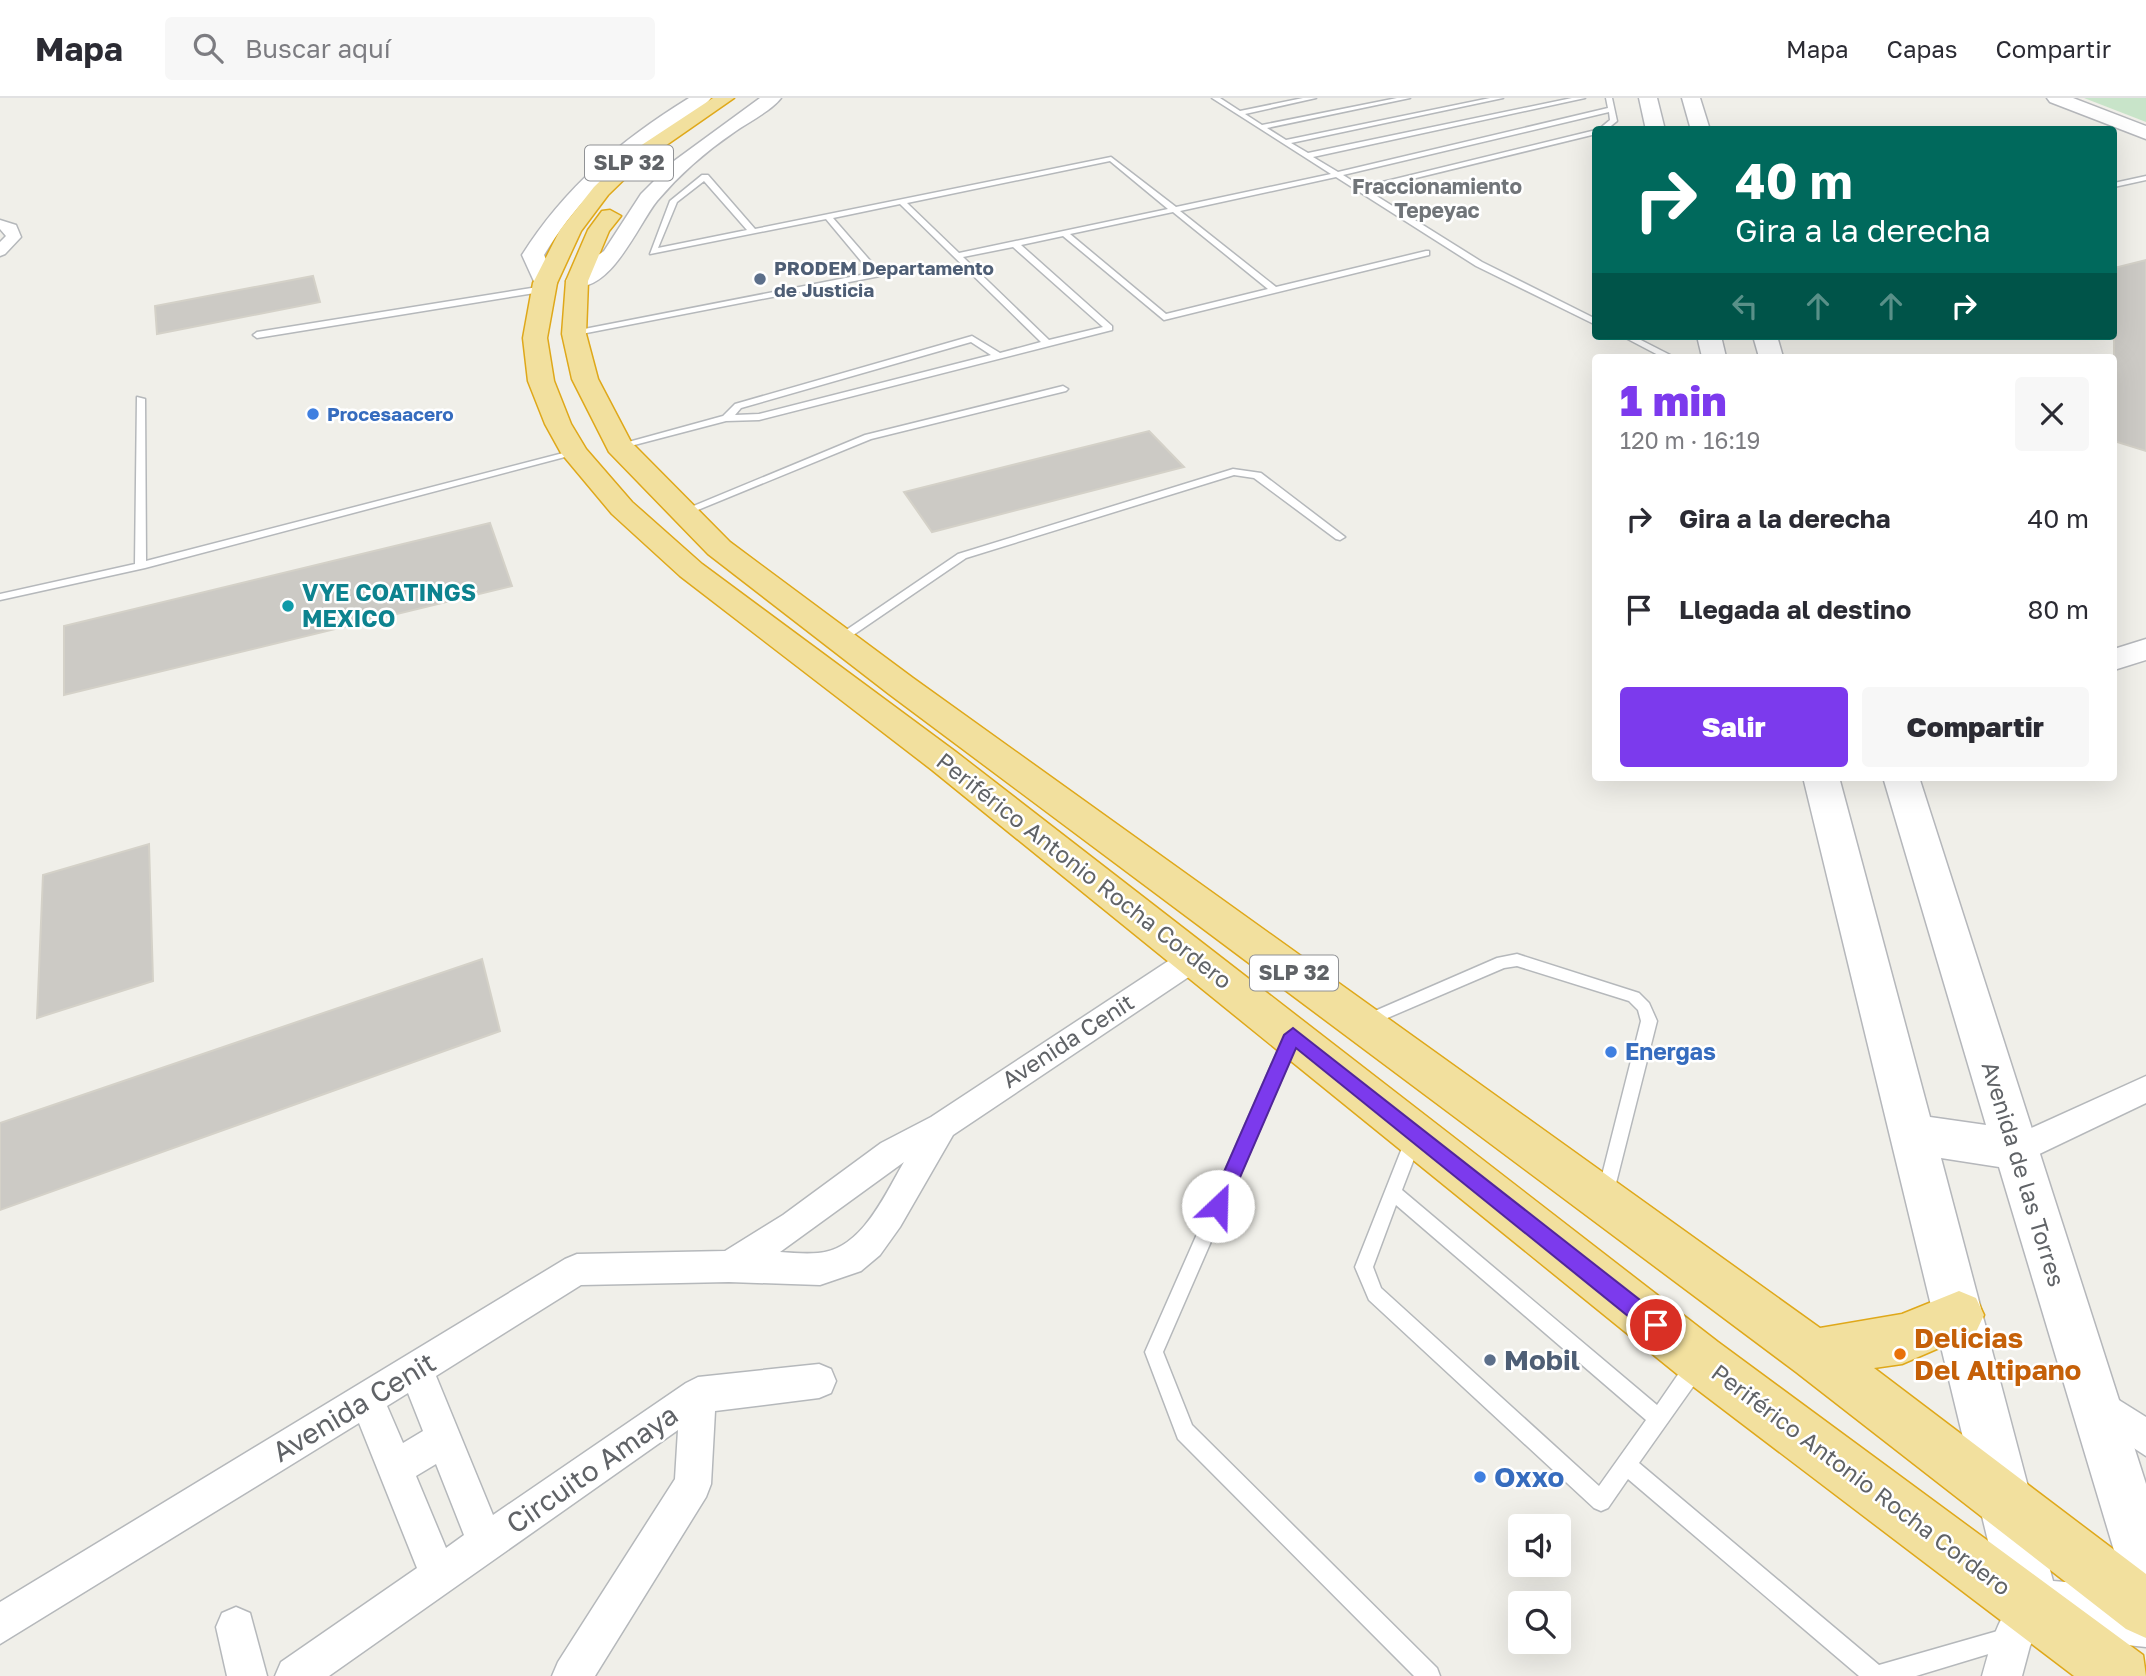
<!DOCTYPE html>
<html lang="es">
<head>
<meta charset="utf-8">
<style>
  :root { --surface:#fff; --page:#f7f7f7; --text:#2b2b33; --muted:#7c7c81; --line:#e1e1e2; --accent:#7c3aed }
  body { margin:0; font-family:"Golos Text",sans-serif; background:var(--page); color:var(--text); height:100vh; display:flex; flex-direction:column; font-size:26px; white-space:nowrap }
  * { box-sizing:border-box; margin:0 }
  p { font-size:23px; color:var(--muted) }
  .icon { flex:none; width:38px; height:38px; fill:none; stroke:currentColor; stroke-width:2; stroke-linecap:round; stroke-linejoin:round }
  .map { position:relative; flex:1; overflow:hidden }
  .details { position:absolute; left:1592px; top:256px; width:525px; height:427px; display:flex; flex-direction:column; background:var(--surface); border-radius:7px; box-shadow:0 7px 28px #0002 }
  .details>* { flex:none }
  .top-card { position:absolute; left:1592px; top:28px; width:525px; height:214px; border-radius:7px; box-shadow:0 7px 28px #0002; background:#00695c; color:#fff; overflow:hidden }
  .controls { position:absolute; left:1508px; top:1416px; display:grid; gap:14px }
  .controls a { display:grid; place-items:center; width:63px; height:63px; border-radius:7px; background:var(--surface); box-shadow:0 7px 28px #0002; font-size:35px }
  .pin { position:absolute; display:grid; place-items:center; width:60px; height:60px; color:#fff; margin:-30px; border:4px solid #fff; border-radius:50%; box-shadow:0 2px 7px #0007 }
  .me { position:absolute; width:77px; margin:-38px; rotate:24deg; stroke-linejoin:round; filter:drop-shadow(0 0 5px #0008) }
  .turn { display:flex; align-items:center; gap:24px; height:147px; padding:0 28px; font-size:32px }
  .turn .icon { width:91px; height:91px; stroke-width:2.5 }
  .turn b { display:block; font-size:49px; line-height:60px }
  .lanes { display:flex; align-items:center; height:66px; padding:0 28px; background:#0003; justify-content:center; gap:35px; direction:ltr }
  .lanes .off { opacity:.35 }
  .round { display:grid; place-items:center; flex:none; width:74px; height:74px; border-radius:7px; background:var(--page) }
  .head { display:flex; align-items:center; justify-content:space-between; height:119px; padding:0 28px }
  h1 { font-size:42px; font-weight:800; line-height:52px; color:var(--accent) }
  .cta { display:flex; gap:14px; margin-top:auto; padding:14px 28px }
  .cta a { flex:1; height:80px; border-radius:7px; background:var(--accent); color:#fff; font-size:28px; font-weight:800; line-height:80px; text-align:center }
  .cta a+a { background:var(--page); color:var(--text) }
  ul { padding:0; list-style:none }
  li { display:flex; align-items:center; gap:21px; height:91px; padding:0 28px }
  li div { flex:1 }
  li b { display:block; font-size:26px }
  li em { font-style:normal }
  header { display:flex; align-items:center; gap:42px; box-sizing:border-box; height:98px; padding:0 35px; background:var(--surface); border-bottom:2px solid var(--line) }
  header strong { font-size:33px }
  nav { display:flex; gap:38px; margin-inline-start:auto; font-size:24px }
  .search { width:490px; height:63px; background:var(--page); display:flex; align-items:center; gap:18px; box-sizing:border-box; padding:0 24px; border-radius:7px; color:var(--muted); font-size:26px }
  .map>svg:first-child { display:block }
</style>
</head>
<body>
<header>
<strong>Mapa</strong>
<div class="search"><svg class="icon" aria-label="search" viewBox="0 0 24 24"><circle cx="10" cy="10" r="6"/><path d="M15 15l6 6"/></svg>Buscar aquí</div>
<nav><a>Mapa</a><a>Capas</a><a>Compartir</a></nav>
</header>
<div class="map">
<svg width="2146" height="1578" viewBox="0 0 2146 1578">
  <rect width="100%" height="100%" fill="#f0efe9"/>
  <path fill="#c8e4c9" d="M2084,0H2146V24Z"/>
  <g fill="#cccac5" stroke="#d4d1c8" stroke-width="2">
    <path d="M2146,162V353L2114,343V170Z"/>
    <path d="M313,178L320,204L157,236L155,208Z"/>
    <path d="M1149,333L1184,369L932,434L904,394Z"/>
    <path d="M490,425L512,488L64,597V528Z"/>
    <path d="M149,746L153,883L37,920L43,777Z"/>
    <path d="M482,861L500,933L0,1112V1025Z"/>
  </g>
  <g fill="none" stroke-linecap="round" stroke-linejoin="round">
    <g stroke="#b5b8bb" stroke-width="3">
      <g id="lane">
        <path d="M1212,0H1220L1240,13L1303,0H1316L1245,16L1262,27L1397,0H1410L1267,30L1286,42L1490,0H1503L1291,45L1308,55L1572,0H1585L1313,59L1338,74L1608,10L1606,0H1612L1617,23L1606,32H1598L1610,22L1609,14L1343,77L1362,89L1596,32V36L1367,92L1482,164L1596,221V227L1476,168L1336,79L1180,113L1276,189L1426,153H1429V157L1164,222L1063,138L1021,147L1112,228V232L759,322L726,323L619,351L614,348L723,318L735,306L972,238L1000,255L1041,244L900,106L833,120L880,174V178L571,238V234L574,233L871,175L826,121L650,156L670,103L702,77H708L755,131L1111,59L1176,109L1331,76ZM1110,63L1168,111L959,155L907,105ZM704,83L747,132L658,150L677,104ZM1173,114L1268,191L1166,216L1070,136ZM1013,149L1103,229L1049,242L963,159ZM971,244L991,257L759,316L735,317L741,310Z"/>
        <path d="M2146,78V82L2114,89V85Z"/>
        <path d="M544,188L547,189V193L257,240L253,237L257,234Z"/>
        <path d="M1622,238H1633L1674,259H1662Z"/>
        <path d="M1063,288L1068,291L1066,293L871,341L688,416L684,417L679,414L865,337Z"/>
        <path d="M137,299L145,301L146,463L571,353L580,355L145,470L0,502V496L135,466Z"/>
        <path d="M1233,371L1261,375L1345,439L1340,442L1336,441L1254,380L1234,377L966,460L843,544L839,545L833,541L958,456Z"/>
        <path d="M1517,856L1639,895L1649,905L1657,923L1613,1097L1611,1102L1605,1105L1599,1102L1597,1097L1641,923L1638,912L1629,903L1517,868L1504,870L1371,927L1366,929L1361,927L1358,923L1361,919L1497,860Z"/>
        <path d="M1291,935L1296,936L1299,941L1163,1254L1192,1327L1437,1570L1440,1578H1414L1178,1341L1145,1254L1283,941L1286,936Z"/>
        <path d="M1414,1033L1420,1035L1422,1040L1402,1092L1657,1307L1688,1262L1695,1260L1702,1262L1704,1269L1702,1276L1639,1365L1879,1567L2008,1530L2015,1534L2019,1541L2015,1548L1916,1578H1859L1628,1381L1608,1410L1601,1413L1594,1410L1369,1202L1355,1169L1406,1040L1408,1035ZM1396,1107L1646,1322L1599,1388L1381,1190L1373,1169Z"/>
      </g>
    </g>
    <g stroke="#b5b8bb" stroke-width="3">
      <g id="street">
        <path d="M0,122L16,127L21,139L5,156L0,158V144L6,138L0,131Z"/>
        <path d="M1195,849L1205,852L1209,860L1205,868L953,1037L900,1129L880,1157L861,1173L820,1187L729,1184L581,1187L436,1278L493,1417L686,1285L698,1279L819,1266L831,1271L836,1283L831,1295L819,1300L715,1313L711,1386L706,1399L595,1578H552L558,1564L675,1381L678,1332L329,1578H275L281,1564L417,1470L359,1325L0,1546V1504L565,1161L577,1156L725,1153L783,1117L881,1045L931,1019L1185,852ZM904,1064C885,1096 862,1152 818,1155C806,1156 793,1155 780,1154ZM408,1295L423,1333L403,1345L387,1308ZM436,1366L464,1437L446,1450L416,1378Z"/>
        <path d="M2146,978V1005L2027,1062L2016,1066L2005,1062L2001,1052L2005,1042Z"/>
        <path d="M2098,1289L2146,1319V1358L2086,1319L2080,1307L2086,1295Z"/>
        <path d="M2032,1490L2046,1495L2051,1509L2030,1548L2022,1578H1982C1991,1547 2000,1503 2032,1490Z"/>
        <path d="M236,1509L250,1515L267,1578H227L216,1529L222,1515Z"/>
      </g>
    </g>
    <g stroke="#b5b7bb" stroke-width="3">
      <g id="secondary">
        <path d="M689,0H711C698,17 671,27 654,40C609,73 573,109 544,157L557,185L553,190H537L522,157C565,89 621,42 689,0Z"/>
        <path d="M760,0H781C770,14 748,24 733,35C705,54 679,77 657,103C637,128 610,198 569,188L566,183L569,178L604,153L641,96L674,63Z"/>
        <path d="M1639,0H1657L1665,32H1646Z"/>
        <path d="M1682,0H1700L1710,32H1691Z"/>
        <path d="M2047,0H2073L2146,28V41L2050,4Z"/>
        <path d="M1697,238H1721L1726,259H1702Z"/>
        <path d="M1753,238H1777L1783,259H1759Z"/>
        <path d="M2146,541V562L2114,572V551Z"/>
        <path d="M1803,679H1839L1930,1019L1986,1027L1883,679H1919L2146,1386V1549L2032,1537L2012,1529L2004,1509ZM1941,1060L1999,1069L2125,1489L2053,1483Z"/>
      </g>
    </g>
    <g stroke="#dfa81a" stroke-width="3">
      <g id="highway">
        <path d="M713,0H734L642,64L608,97L581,133L557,185L547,240L554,283L571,326L586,351L632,404L702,466L956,654L1718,1244L2143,1557L2146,1578H2074L1682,1280L932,672L680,478L612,416L561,355L545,326L528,283L523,240L533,185L560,132L594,89L628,56Z"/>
        <path d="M610,112L621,118L609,133L588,183L586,236L598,281L631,344L730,444L913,580L1820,1230L1902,1216L1959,1193L1976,1200L1984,1217L1976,1234L1902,1266L1874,1270L2146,1476V1540L2126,1531L1796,1274L889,596L708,456L609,354L572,281L562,236L566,183L588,132L602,113Z"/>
      </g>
    </g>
    <use href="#lane" fill="#fff" fill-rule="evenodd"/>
    <use href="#street" fill="#fff" fill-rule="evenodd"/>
    <use href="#secondary" fill="#fff" fill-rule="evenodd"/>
    <use href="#highway" fill="#f2e09e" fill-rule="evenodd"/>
  </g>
  <path fill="#7c3aed" stroke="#51269a" stroke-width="2" d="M1293,930L1663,1220L1666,1227L1663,1235L1656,1237L1649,1235L1296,950L1225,1114L1218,1117L1211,1114L1209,1108L1284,937Z"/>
  <g fill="#5c6f8a" stroke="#fff" stroke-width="2.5">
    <circle cx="760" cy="181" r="7"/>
    <circle cx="1490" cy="1262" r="7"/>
  </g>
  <g fill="#3f7fe0" stroke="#fff" stroke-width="2.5">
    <circle cx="313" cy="316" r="7"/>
    <circle cx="1611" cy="954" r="7"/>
    <circle cx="1480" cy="1379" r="7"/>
  </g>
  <circle fill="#0f9aa8" stroke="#fff" stroke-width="2.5" cx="288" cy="508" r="7"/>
  <circle fill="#e8710a" stroke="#fff" stroke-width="2.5" cx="1900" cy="1256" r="7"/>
  <g text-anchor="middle" stroke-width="5" stroke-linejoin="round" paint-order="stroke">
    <g font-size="19" font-weight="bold" fill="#4e5e75" stroke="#fff" text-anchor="start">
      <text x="774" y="177">PRODEM Departamento<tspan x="774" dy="22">de Justicia</tspan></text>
    </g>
    <g font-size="19" font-weight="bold" fill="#366cbe" stroke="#fff" text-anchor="start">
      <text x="327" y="323">Procesaacero</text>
    </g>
    <g fill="#fff" stroke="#909295" stroke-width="2">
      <rect x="585" y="47.5" width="88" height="35" rx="5"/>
      <rect x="1250" y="857.5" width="88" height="35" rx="5"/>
    </g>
    <g font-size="21" font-weight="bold" fill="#606367">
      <text x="629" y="72">SLP 32</text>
      <text x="1294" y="882">SLP 32</text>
    </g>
    <g font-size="21" font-weight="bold" fill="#717579" stroke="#fff">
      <text x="1437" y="96">Fraccionamiento<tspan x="1437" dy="24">Tepeyac</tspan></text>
    </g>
    <g font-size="23" font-weight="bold" fill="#0d838f" stroke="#fff" text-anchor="start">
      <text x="302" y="503">VYE COATINGS<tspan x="302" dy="26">MEXICO</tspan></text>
    </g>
    <g font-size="23" fill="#606367" stroke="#fff">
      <text transform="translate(1084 773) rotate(38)" y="8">Periférico Antonio Rocha Cordero</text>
      <text transform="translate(1068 943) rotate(-33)" y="8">Avenida Cenit</text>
      <text transform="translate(2023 1076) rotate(73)" y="8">Avenida de las Torres</text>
      <text transform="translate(1861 1382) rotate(37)" y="8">Periférico Antonio Rocha Cordero</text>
    </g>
    <g font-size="23" font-weight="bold" fill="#366cbe" stroke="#fff" text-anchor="start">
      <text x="1625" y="962">Energas</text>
    </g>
    <g font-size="28" font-weight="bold" fill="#c56008" stroke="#fff" text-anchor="start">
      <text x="1914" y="1250">Delicias<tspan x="1914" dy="32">Del Altipano</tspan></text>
    </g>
    <g font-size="28" font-weight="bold" fill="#4e5e75" stroke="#fff" text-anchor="start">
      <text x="1504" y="1272">Mobil</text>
    </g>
    <g font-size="28" fill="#606367" stroke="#fff">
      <text transform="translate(354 1309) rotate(-31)" y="10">Avenida Cenit</text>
      <text transform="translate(592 1371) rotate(-35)" y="10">Circuito Amaya</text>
    </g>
    <g font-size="28" font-weight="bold" fill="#366cbe" stroke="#fff" text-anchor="start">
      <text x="1494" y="1389">Oxxo</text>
    </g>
  </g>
</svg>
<div class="controls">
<a><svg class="icon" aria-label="sound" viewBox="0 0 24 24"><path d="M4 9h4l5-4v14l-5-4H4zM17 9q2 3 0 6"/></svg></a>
<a><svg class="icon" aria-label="search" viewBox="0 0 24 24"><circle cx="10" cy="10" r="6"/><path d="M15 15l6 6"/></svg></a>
</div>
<div class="pin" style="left:1656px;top:1227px;background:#d93025"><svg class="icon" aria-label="arrive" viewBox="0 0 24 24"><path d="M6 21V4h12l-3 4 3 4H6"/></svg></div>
<svg class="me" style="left:1218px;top:1108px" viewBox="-20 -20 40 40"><circle r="19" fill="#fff"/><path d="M0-13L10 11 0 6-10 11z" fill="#7c3aed"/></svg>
<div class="top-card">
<div class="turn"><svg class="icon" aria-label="right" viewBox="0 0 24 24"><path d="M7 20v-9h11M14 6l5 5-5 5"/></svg><div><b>40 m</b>Gira a la derecha</div></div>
<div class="lanes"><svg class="icon off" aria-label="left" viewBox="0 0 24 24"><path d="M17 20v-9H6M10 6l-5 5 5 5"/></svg><svg class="icon off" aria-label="ahead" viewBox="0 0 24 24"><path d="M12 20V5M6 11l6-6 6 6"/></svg><svg class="icon off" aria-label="ahead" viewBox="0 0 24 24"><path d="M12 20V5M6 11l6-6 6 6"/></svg><svg class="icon" aria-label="right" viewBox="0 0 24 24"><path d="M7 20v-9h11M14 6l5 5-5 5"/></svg></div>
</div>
<section class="details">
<div class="head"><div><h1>1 min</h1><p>120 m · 16:19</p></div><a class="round"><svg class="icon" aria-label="close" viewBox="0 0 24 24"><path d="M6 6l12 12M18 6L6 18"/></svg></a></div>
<ul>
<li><svg class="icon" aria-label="right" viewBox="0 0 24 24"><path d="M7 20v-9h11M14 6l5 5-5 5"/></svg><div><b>Gira a la derecha</b></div><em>40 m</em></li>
<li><svg class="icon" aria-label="arrive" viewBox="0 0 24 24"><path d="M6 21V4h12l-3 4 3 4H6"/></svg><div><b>Llegada al destino</b></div><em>80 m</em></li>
</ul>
<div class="cta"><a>Salir</a><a>Compartir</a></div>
</section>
</div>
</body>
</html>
